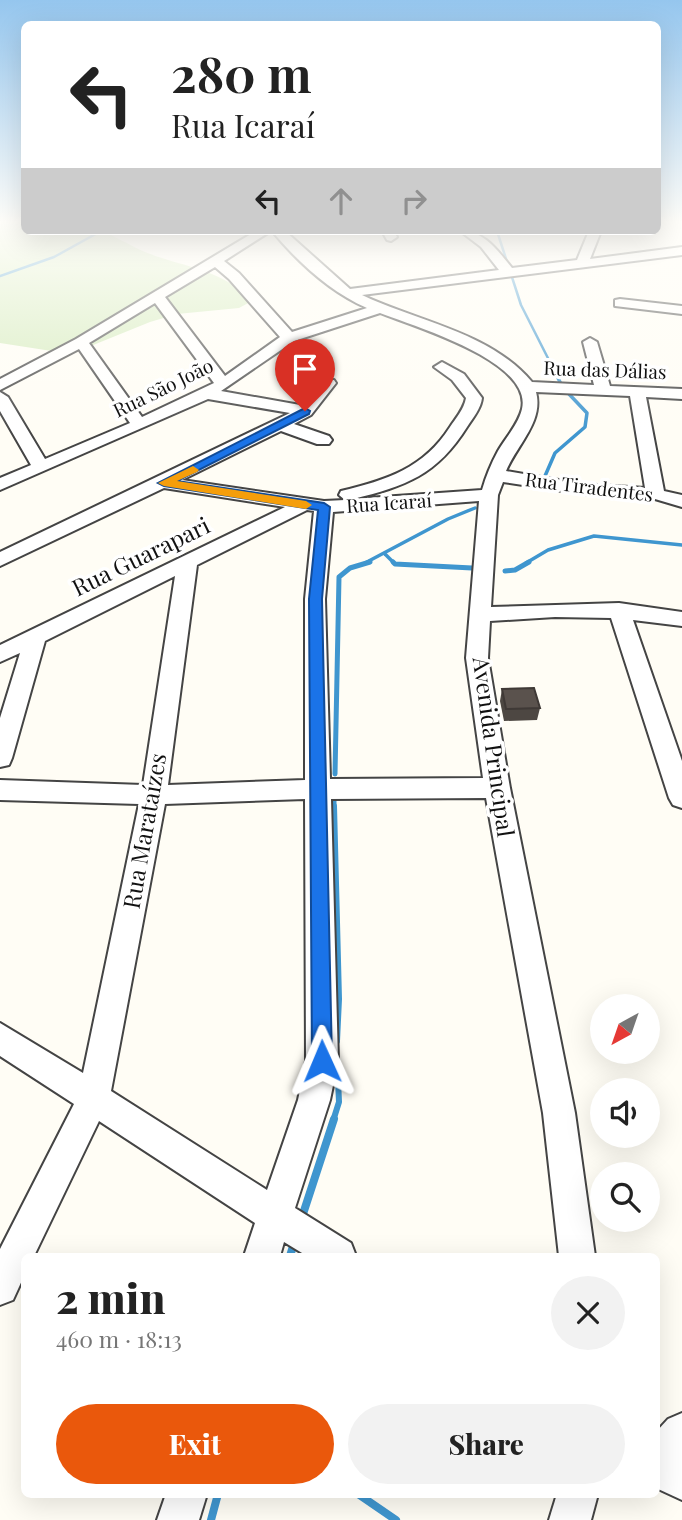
<!DOCTYPE html>
<html lang="en">
<head>
<meta charset="utf-8">
<style>
  :root { --surface:#fff; --page:#f2f2f2; --text:#222; --muted:#767676; --accent:#ea580c }
  body { margin:0; font-family:"Playfair Display",serif; background:var(--page); color:var(--text); height:100vh; display:flex; flex-direction:column; font-size:26px; white-space:nowrap }
  * { box-sizing:border-box; margin:0 }
  p { font-size:23px; color:var(--muted) }
  .icon { flex:none; width:38px; height:38px; fill:none; stroke:currentColor; stroke-width:2; stroke-linecap:round; stroke-linejoin:round }
  .map { position:relative; flex:1; overflow:hidden }
  .details { position:absolute; left:21px; top:1253px; width:639px; height:245px; display:flex; flex-direction:column; background:var(--surface); border-radius:10px; box-shadow:0 7px 28px #0002 }
  .details>* { flex:none }
  .hud { position:absolute; left:21px; top:21px; width:640px; height:214px; border-radius:10px; box-shadow:0 7px 28px #0002; background:#fff; color:var(--text); overflow:hidden }
  .needle { width:46px; rotate:220deg }
  .controls { position:absolute; left:590px; top:994px; display:grid; gap:14px }
  .controls a { display:grid; place-items:center; width:70px; height:70px; border-radius:50%; background:var(--surface); box-shadow:0 7px 28px #0002; font-size:35px }
  .pin { position:absolute; display:grid; place-items:center; width:60px; height:60px; color:#fff; margin:-72px -30px; border-radius:50% 50% 50% 0; rotate:-45deg; box-shadow:0 0 7px #0007 }
  .pin .icon { rotate:45deg }
  .me { position:absolute; width:77px; margin:-38px; rotate:359deg; stroke-linejoin:round; filter:drop-shadow(0 0 5px #0008) }
  .turn { display:flex; align-items:center; gap:24px; height:147px; padding:0 35px; font-size:32px }
  .turn .icon { width:91px; height:91px; stroke-width:2.5 }
  .turn b { display:block; font-size:49px; line-height:60px }
  .lanes { display:flex; align-items:center; height:66px; padding:0 35px; background:#0003; justify-content:center; gap:35px; direction:ltr }
  .lanes .off { opacity:.35 }
  .round { display:grid; place-items:center; flex:none; width:74px; height:74px; border-radius:37px; background:var(--page) }
  .headline { display:flex; align-items:center; justify-content:space-between; height:119px; padding:0 35px }
  h1 { font-size:42px; font-weight:800; line-height:52px }
  .primary-button { display:flex; gap:14px; margin-top:auto; padding:14px 35px }
  .primary-button a { flex:1; height:80px; border-radius:42px; background:var(--accent); color:#fff; font-size:28px; font-weight:800; line-height:80px; text-align:center }
  .primary-button a+a { background:var(--page); color:var(--text) }
  .map>svg:first-child { display:block }
</style>
</head>
<body>
<div class="map">
<svg width="682" height="1520" viewBox="0 0 682 1520">
  <rect width="100%" height="100%" fill="#fffdf5"/>
  <path fill="#d5ebbd" d="M0,222H24V231C49,231 77,227 101,231C107,232 135,248 145,252C182,267 223,269 252,301L239,308L177,314L150,322L71,354L0,343Z"/>
  <g fill="none" stroke-linecap="round" stroke-linejoin="round">
    <g stroke="#3f96cf" stroke-width="2.5">
      <path d="M497,231L521,305L555,372"/>
      <path d="M0,276L54,257L101,231"/>
    </g>
    <g stroke="#3f96cf" stroke-width="3.5">
      <path d="M554,370L561,384"/>
      <path d="M545,476L555,453L585,427L587,413L568,393"/>
      <path d="M385,554L394,563"/>
      <path d="M365,563L448,519L475,508"/>
      <path d="M526,563L548,550L594,536L682,545"/>
    </g>
    <g stroke="#3f96cf" stroke-width="5">
      <path d="M393,562L395,564L472,568"/>
      <path d="M505,571L515,570L529,562"/>
      <path d="M335,774L339,577L350,568L370,562"/>
      <path d="M334,795V808"/>
    </g>
    <g stroke="#3f96cf" stroke-width="6">
      <path d="M334,806L339,999L337,1041"/>
      <path d="M333,1121L339,1102L337,1058"/>
    </g>
    <g stroke="#3f96cf" stroke-width="8">
      <path d="M302,1217L334,1119"/>
      <path d="M290,1256L294,1243"/>
      <path d="M358,1494L396,1520"/>
      <path d="M211,1520L218,1494"/>
    </g>
    <g stroke="#444" stroke-width="4">
      <g id="minor">
        <path d="M256,231H271L224,261L239,273L292,332L367,308C330,292 297,261 272,231H285L350,289L499,270L481,247L460,231C485,231 497,250 512,268L577,260L589,231H601L590,259L682,247V255L362,295C419,322 490,332 532,382L594,385L583,342L590,338L597,342L610,386L682,389V399L646,397L664,491L682,495V507L655,499L582,494L503,482L498,495L491,607L619,603L682,612V626L633,620L682,761V808L673,805L669,798L611,618L555,617L490,621L488,658L510,788L575,1113L595,1256H559L543,1113L486,798L331,799L338,1061L330,1100L295,1208L351,1243L356,1256H307L284,1242L280,1256H244L255,1223L99,1121L34,1256H24V1276L13,1300L0,1305V1249L74,1104L0,1056V1023L83,1073L139,804L0,800V780L143,785L175,576L45,641L12,758L9,765L0,767V718L20,653L0,662V645L285,507L164,488L0,566V552L290,413L208,399L0,490V478L31,465L0,411V392L8,397L45,459L130,423L79,349L0,390V379L76,339ZM215,267L229,279L280,337L225,376L165,297ZM155,303L214,383L142,417L89,343ZM380,313C413,326 533,361 522,409C518,425 506,437 498,451C491,464 486,476 482,490L353,499C406,486 437,475 467,427C473,418 481,408 482,398L464,374L442,362L434,367L452,380L466,398C464,409 456,418 450,427C424,468 387,480 341,491L339,495L345,500L324,501L182,480L281,431L317,444H329L332,440L329,436L294,424L311,415L336,383L334,380H322L300,405L221,391L294,341ZM536,392L630,396L645,488L582,484L506,471C517,445 544,421 536,392ZM479,501L466,658L483,778L330,779L325,599L333,512ZM307,510L314,511L305,599V780L168,785L197,565ZM305,799L306,1061L298,1100L267,1190L111,1091L165,804Z"/>
        <path d="M382,231H394L397,237L391,241L387,240Z"/>
        <path d="M620,299L682,306V314L615,306V300Z"/>
        <path d="M682,1413V1500L656,1488V1432L668,1419Z"/>
        <path d="M166,1494H207L199,1520H157Z"/>
        <path d="M557,1494H598L591,1520H549Z"/>
      </g>
    </g>
    <use href="#minor" fill="#fff" fill-rule="evenodd"/>
  </g>
  <path fill="#4d4742" d="M502,689L540,708L537,720L504,721L500,701Z"/>
  <path fill="#5a524d" stroke="#3f3936" stroke-width="2" d="M534,688L540,708L506,709L502,689Z"/>
  <linearGradient id="sky" x2="0" y2="1"><stop stop-color="#95c6ee"/><stop offset="0.51" stop-color="#fffefa"/><stop offset="1" stop-color="#fffefa" stop-opacity="0"/></linearGradient>
  <rect width="682" height="435" fill="url(#sky)"/>
  <path fill="#1a73e8" stroke="#114b97" stroke-width="2" d="M305,408L310,411L309,414L177,481L324,503L330,507L322,599L332,1061L329,1068L322,1071L315,1068L312,1061L309,599L318,510L164,486L158,483Z"/>
  <path fill="#f59e0b" d="M193,466L199,470L197,472L177,481L306,501L312,505L306,509L164,486L158,483Z"/>
  <g text-anchor="middle" stroke-width="7" stroke-linejoin="round" paint-order="stroke">
    <g font-size="19" fill="#111" stroke="#fff">
      <text transform="translate(605 370) rotate(2)" y="7">Rua das Dálias</text>
      <text transform="translate(163 388) rotate(-26)" y="7">Rua São João</text>
      <text transform="translate(589 487) rotate(7)" y="7">Rua Tiradentes</text>
      <text transform="translate(389 503) rotate(-4)" y="7">Rua Icaraí</text>
    </g>
    <g font-size="23" fill="#111" stroke="#fff">
      <text transform="translate(141 557) rotate(-26)" y="8">Rua Guarapari</text>
      <text transform="translate(493 747) rotate(82)" y="8">Avenida Principal</text>
      <text transform="translate(145 831) rotate(-80)" y="8">Rua Marataízes</text>
    </g>
  </g>
</svg>
<div class="controls">
<a><svg class="needle" viewBox="-14 -14 28 28"><path d="M0-13l5 13h-10z" fill="#e53935"/><path d="M0 13l5-13h-10z" fill="#767676"/></svg></a>
<a><svg class="icon" aria-label="sound" viewBox="0 0 24 24"><path d="M4 9h4l5-4v14l-5-4H4zM17 9q2 3 0 6"/></svg></a>
<a><svg class="icon" aria-label="search" viewBox="0 0 24 24"><circle cx="10" cy="10" r="6"/><path d="M15 15l6 6"/></svg></a>
</div>
<div class="pin" style="left:305px;top:411px;background:#d93025"><svg class="icon" aria-label="arrive" viewBox="0 0 24 24"><path d="M6 21V4h12l-3 4 3 4H6"/></svg></div>
<svg class="me" style="left:322px;top:1061px" viewBox="-20 -20 40 40"><path d="M0-17L14 15 0 8-14 15z" fill="#1a73e8" stroke="#fff" stroke-width="4"/></svg>
<div class="hud">
<div class="turn"><svg class="icon" aria-label="left" viewBox="0 0 24 24"><path d="M17 20v-9H6M10 6l-5 5 5 5"/></svg><div><b>280 m</b>Rua Icaraí</div></div>
<div class="lanes"><svg class="icon" aria-label="left" viewBox="0 0 24 24"><path d="M17 20v-9H6M10 6l-5 5 5 5"/></svg><svg class="icon off" aria-label="ahead" viewBox="0 0 24 24"><path d="M12 20V5M6 11l6-6 6 6"/></svg><svg class="icon off" aria-label="right" viewBox="0 0 24 24"><path d="M7 20v-9h11M14 6l5 5-5 5"/></svg></div>
</div>
<section class="details">
<div class="headline"><div><h1>2 min</h1><p>460 m · 18:13</p></div><a class="round"><svg class="icon" aria-label="close" viewBox="0 0 24 24"><path d="M6 6l12 12M18 6L6 18"/></svg></a></div>
<div class="primary-button"><a>Exit</a><a>Share</a></div>
</section>
</div>
</body>
</html>
